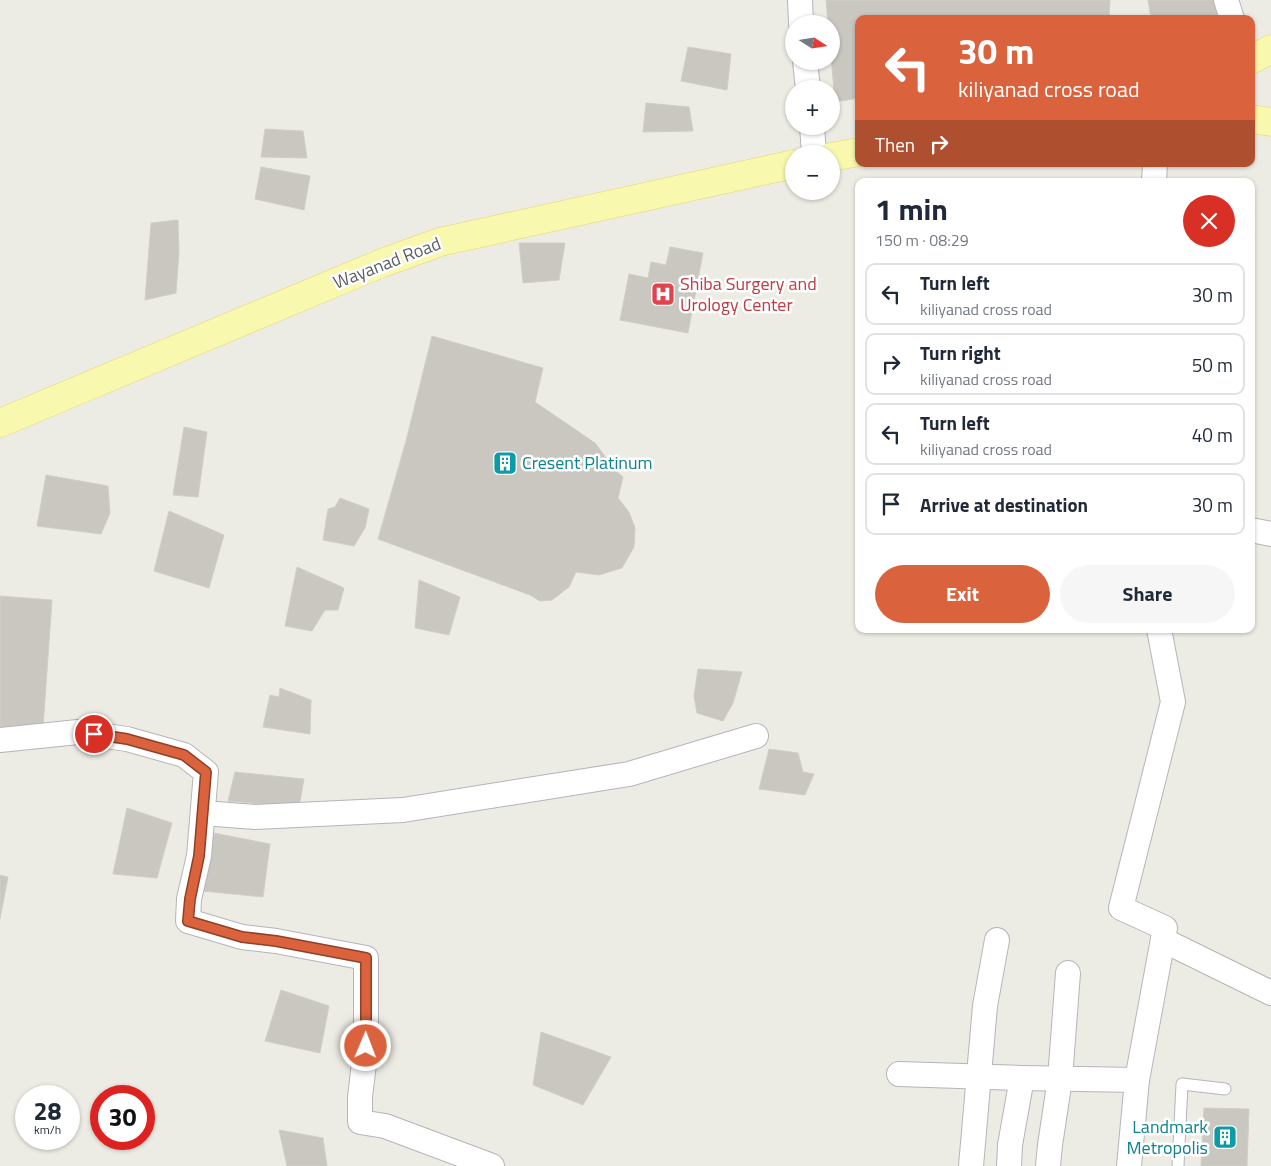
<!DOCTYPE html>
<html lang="en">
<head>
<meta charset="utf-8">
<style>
  :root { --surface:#fff; --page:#f6f6f7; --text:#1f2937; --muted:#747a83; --line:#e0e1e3; --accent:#da633d }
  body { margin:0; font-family:"Titillium Web",sans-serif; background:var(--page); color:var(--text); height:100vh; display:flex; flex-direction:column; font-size:19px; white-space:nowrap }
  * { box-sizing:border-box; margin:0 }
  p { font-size:16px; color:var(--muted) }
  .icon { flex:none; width:28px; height:28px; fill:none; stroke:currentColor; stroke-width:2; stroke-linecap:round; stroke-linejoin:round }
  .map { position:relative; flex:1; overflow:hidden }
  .panel { position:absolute; left:855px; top:178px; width:400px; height:455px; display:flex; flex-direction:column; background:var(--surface); border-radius:10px; box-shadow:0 1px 4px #0004 }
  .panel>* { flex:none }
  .top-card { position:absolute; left:855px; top:15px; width:400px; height:152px; border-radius:10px; box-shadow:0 1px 4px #0004; background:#da633d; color:#fff; overflow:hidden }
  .needle { width:32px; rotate:102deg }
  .controls { position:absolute; left:785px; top:15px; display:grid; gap:10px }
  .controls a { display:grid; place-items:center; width:55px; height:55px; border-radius:50%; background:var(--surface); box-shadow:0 1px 4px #0004; font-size:25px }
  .speed { position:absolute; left:15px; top:1085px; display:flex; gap:10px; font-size:25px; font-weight:700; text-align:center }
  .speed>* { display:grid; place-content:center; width:65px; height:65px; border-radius:50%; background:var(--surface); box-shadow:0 1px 4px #0004; line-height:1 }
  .speed small { font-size:12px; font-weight:400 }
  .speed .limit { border:8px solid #d22; background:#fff; color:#111 }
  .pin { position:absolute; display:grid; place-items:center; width:42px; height:42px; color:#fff; margin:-21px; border:2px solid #fff; border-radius:50%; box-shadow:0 1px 5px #0007 }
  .me { position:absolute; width:55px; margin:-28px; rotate:1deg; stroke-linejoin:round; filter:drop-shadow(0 0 4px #0008) }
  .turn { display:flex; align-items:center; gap:18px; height:105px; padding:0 20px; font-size:22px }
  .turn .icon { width:65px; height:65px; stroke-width:2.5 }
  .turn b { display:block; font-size:35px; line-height:42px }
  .then { display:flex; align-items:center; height:48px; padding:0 20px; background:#0003; gap:10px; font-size:19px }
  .round { display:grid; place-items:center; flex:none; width:52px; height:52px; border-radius:26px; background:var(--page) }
  .summary { display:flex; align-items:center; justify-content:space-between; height:85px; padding:0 20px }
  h1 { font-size:30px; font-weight:700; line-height:38px }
  .primary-button { display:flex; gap:10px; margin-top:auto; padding:10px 20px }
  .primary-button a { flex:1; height:58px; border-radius:30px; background:var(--accent); color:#fff; font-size:20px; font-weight:700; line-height:58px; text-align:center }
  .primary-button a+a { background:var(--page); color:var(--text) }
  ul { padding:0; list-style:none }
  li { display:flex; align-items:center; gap:15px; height:62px; margin:0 10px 8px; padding:0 10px; border:2px solid var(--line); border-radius:10px }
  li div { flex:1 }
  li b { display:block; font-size:19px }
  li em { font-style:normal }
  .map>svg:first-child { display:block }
</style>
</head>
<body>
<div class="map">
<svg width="1271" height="1166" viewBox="0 0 1271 1166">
  <rect width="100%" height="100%" fill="#edece4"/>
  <g fill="#c9c7c0" stroke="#d1cfc3">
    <path d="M826,0H1110L1109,19H859V98L835,102L831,56V24H828Z"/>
    <path d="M1148,0H1215L1217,19H1151Z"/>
    <path d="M688,47L731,54L727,90L681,81Z"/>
    <path d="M646,103L689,107L693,131L643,132Z"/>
    <path d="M265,129L303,131L307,158L261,157Z"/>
    <path d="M261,167L310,176L304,210L255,199Z"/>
    <path d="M178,220L179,252L176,293L145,300L151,223Z"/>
    <path d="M519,243H565L559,280L523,283Z"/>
    <path d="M670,247L703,253L688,333L620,320L629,274L648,278L651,262L666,265Z"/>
    <path d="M432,336L543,368L535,402L595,443L616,471L623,477L618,498L629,512L635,528L634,547L622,568L599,575L576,572L569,587L552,600L540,601L530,595L378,539L406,441Z"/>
    <path d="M184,427L207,432L198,497L173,495Z"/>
    <path d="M46,475L108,486L110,513L101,534L37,526Z"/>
    <path d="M340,498L369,509L365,528L354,546L323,540L328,509L335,507Z"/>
    <path d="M169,511L224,535L209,588L154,571Z"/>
    <path d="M297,567L344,588L338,610H325L312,631L285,626Z"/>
    <path d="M419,580L460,597L449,635L415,628Z"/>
    <path d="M0,596L52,600L43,727H0Z"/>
    <path d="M698,669L742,672L733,703L723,721L697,713L694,696Z"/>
    <path d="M280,688L311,700L310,734L263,727L270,695L279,697Z"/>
    <path d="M769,749L798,753L803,772L814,774L805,795L759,789Z"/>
    <path d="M235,772L304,779L299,807L228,801Z"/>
    <path d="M127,808L172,823L157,878L113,874Z"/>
    <path d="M214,833L270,844L263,897L202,891Z"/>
    <path d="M0,875L8,877L0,919Z"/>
    <path d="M281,990L329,1006L320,1053L265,1041Z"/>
    <path d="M541,1032L611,1057L583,1105L533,1085Z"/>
    <path d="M1204,1108L1249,1109L1247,1166H1201Z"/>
    <path d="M279,1130L323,1138L327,1166H287Z"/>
  </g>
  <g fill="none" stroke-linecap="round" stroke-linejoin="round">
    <g stroke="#b4b5ba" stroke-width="13">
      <path id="service" d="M1178,1166L1182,1084L1225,1089"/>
    </g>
    <g stroke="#b4b5ba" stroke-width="26">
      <g id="minor">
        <path d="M800,0L801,24"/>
        <path d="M1226,0L1232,19"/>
        <path d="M805,61L808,89"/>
        <path d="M812,126L814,154"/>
        <path d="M1154,181L1155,164"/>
        <path d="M1251,530L1271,534"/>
        <path d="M0,740L78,732L127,739L184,755L206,772L199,856L189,899L188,921L242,937L276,941L366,958V1047L360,1097V1122L385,1126L492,1166"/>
        <path d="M203,813L255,817L403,810L629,774L756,736"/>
        <path d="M1163,940L1271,993"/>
        <path d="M899,1074L1022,1078L1137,1080"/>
        <path d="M971,1166L985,1006L997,940"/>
        <path d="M1009,1166L1010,1145L1022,1078"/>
        <path d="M1048,1166L1050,1145L1060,1079L1068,973"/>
        <path d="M1129,1166L1137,1080L1165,928L1121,908L1173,702L1159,629"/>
      </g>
    </g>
    <g stroke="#e5d665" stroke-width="29">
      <g id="primary">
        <path d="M1251,60L1271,49"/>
        <path d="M1251,119L1271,122"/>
        <path d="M831,157L859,152"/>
        <path d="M0,423L382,263L440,242L794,164"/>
      </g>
    </g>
    <use href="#service" stroke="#fff" stroke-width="11"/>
    <use href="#minor" stroke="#fff" stroke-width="24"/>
    <use href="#primary" stroke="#f8f8ae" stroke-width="28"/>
  </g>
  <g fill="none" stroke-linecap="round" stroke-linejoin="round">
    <g stroke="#8e4028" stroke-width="12">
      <path id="route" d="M94,734L127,739L184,755L206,772L199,856L190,899L188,921L242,937L276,941L366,958V1046"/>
    </g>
    <use href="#route" stroke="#da633d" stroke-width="9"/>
  </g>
  <defs>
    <g id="hospital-square" transform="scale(1.25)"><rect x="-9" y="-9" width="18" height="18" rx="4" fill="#e0444e" stroke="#fff"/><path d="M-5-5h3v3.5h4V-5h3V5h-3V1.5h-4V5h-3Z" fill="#fff"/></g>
    <g id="building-square" transform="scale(1.25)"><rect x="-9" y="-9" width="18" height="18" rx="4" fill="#0f9aa8" stroke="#fff"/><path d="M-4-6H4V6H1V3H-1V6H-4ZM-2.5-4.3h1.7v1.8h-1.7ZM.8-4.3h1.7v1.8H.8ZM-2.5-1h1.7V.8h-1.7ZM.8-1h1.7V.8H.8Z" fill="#fff"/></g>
  </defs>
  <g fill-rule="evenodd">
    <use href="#hospital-square" x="663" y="294"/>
    <use href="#building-square" x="505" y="463"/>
    <use href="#building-square" x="1225" y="1137"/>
  </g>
  <g text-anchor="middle" stroke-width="5" stroke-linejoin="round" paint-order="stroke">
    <g font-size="18" fill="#5c5e63" stroke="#fff">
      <text transform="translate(387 263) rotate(-21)" y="6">Wayanad Road</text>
    </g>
    <g font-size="18" fill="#be3a42" stroke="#fff" text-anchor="start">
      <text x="680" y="290">Shiba Surgery and<tspan x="680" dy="21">Urology Center</tspan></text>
    </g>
    <g font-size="18" fill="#0d838f" stroke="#fff" text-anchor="start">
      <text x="522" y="469">Cresent Platinum</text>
      <text x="1208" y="1133" text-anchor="end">Landmark<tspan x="1208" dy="21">Metropolis</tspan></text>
    </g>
  </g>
</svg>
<div class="controls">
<a><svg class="needle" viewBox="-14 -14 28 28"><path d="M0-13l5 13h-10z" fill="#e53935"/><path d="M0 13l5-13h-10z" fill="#747a83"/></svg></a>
<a>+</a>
<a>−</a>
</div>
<div class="speed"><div>28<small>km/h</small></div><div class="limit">30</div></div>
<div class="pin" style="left:94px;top:734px;background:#d93025"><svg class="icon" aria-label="arrive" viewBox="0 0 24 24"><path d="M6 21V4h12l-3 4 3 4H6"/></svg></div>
<svg class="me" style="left:366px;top:1046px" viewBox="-20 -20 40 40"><circle r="17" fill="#da633d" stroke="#fff" stroke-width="3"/><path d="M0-11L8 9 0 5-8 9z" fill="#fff"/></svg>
<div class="top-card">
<div class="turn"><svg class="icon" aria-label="left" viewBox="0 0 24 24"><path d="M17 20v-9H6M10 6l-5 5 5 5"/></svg><div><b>30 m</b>kiliyanad cross road</div></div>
<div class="then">Then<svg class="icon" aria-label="right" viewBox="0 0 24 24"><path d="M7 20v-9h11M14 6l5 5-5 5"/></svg></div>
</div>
<section class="panel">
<div class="summary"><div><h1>1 min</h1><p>150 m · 08:29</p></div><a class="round" style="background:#d93025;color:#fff"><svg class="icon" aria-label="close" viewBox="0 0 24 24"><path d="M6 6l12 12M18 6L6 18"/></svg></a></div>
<ul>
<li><svg class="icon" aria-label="left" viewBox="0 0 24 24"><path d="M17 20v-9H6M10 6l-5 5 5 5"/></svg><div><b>Turn left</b><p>kiliyanad cross road</p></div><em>30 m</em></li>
<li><svg class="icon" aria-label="right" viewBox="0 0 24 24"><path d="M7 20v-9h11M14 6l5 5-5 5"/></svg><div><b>Turn right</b><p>kiliyanad cross road</p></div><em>50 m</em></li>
<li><svg class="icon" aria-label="left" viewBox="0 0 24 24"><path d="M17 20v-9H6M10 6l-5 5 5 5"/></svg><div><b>Turn left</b><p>kiliyanad cross road</p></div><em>40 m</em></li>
<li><svg class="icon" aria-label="arrive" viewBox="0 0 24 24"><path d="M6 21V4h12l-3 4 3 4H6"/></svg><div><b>Arrive at destination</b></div><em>30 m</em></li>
</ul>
<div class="primary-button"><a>Exit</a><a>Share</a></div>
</section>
</div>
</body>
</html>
